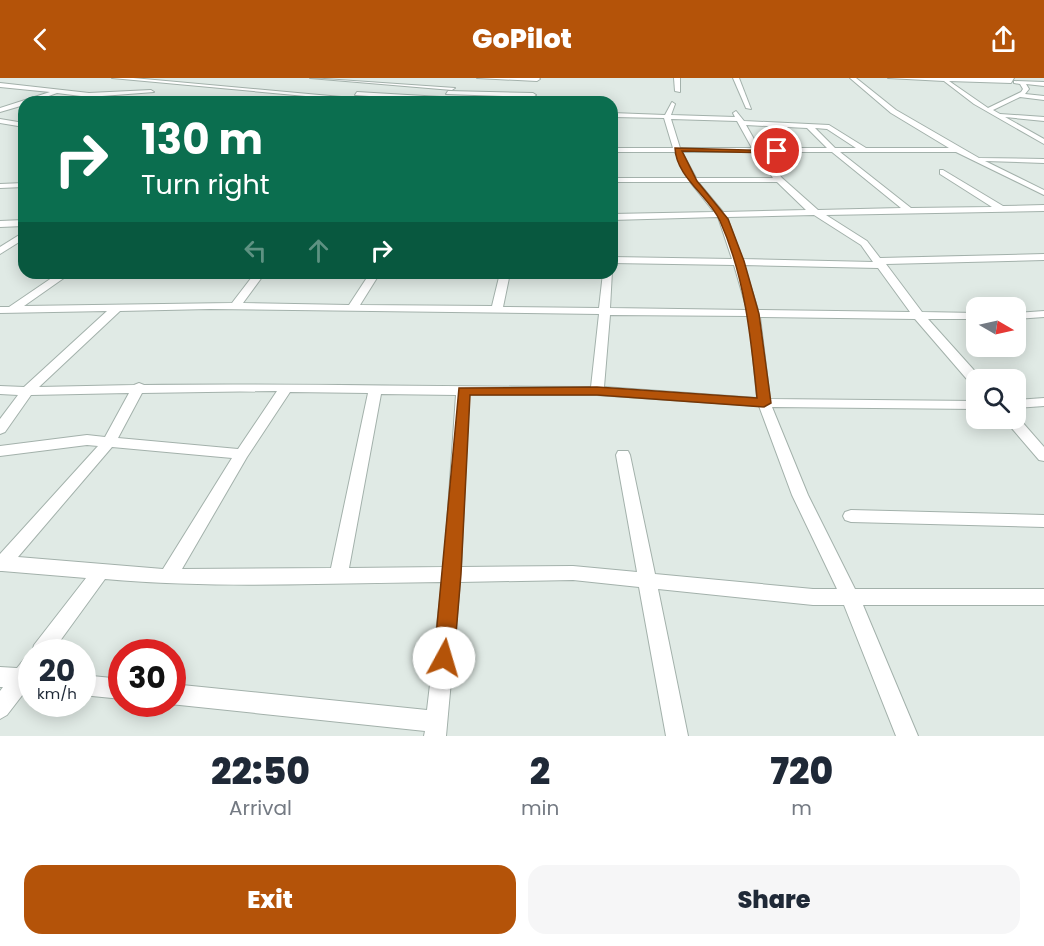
<!DOCTYPE html>
<html lang="en">
<head>
<meta charset="utf-8">
<style>
  :root { --surface:#fff; --page:#f6f6f7; --text:#1f2937; --muted:#747a83; --accent:#b45309 }
  body { margin:0; font-family:Poppins,sans-serif; background:var(--page); color:var(--text); height:100vh; display:flex; flex-direction:column; font-size:22px; white-space:nowrap }
  * { box-sizing:border-box; margin:0 }
  p { font-size:20px; color:var(--muted) }
  .icon { flex:none; width:33px; height:33px; fill:none; stroke:currentColor; stroke-width:2; stroke-linecap:round; stroke-linejoin:round }
  .map { position:relative; height:658px; overflow:hidden }
  .drawer { display:flex; flex-direction:column; background:var(--surface); flex:1 }
  .drawer>* { flex:none }
  .hud { position:absolute; left:18px; top:18px; width:600px; height:183px; border-radius:18px; box-shadow:0 3px 15px #0003; background:#0b6e4f; color:#fff; overflow:hidden }
  .needle { width:39px; rotate:99deg }
  .buttons { position:absolute; left:966px; top:219px; display:grid; gap:12px }
  .buttons a { display:grid; place-items:center; width:60px; height:60px; border-radius:12px; background:var(--surface); box-shadow:0 3px 15px #0003; font-size:30px }
  .speed { position:absolute; left:18px; top:561px; display:flex; gap:12px; font-size:30px; font-weight:700; text-align:center }
  .speed>* { display:grid; place-content:center; width:78px; height:78px; border-radius:50%; background:var(--surface); box-shadow:0 3px 15px #0003; line-height:1 }
  .speed small { font-size:15px; font-weight:400 }
  .speed .limit { border:9px solid #d22; background:#fff; color:#111 }
  .pin { position:absolute; display:grid; place-items:center; width:51px; height:51px; color:#fff; margin:-26px; border:3px solid #fff; border-radius:50%; box-shadow:0 2px 6px #0007 }
  .me { position:absolute; width:66px; margin:-33px; rotate:6deg; stroke-linejoin:round; filter:drop-shadow(0 0 4px #0008) }
  .turn { display:flex; align-items:center; gap:21px; height:126px; padding:0 24px; font-size:27px }
  .turn .icon { width:78px; height:78px; stroke-width:2.5 }
  .turn b { display:block; font-size:42px; line-height:51px }
  .lanes { display:flex; align-items:center; height:57px; padding:0 24px; background:#0003; justify-content:center; gap:30px; direction:ltr }
  .lanes .off { opacity:.35 }
  .eta { display:flex; justify-content:space-evenly; align-items:center; height:102px; text-align:center }
  .eta b { font-size:36px; font-weight:800; line-height:42px }
  .cta { display:flex; gap:12px; margin-top:auto; padding:12px 24px }
  .cta a { flex:1; height:69px; border-radius:18px; background:var(--accent); color:#fff; font-size:24px; font-weight:800; line-height:69px; text-align:center }
  .cta a+a { background:var(--page); color:var(--text) }
  header { display:flex; justify-content:space-between; align-items:center; height:78px; padding:0 24px; background:var(--accent); color:#fff; font-size:27px; font-weight:800 }
  .map>svg:first-child { display:block }
</style>
</head>
<body>
<header><svg class="icon" aria-label="back" viewBox="0 0 24 24"><path d="M15 5l-7 7 7 7"/></svg>GoPilot<svg class="icon" aria-label="share" viewBox="0 0 24 24"><path d="M12 15V3M7 8l5-5 5 5M5 13v7h14v-7"/></svg></header>
<div class="map">
<svg width="1044" height="658" viewBox="0 0 1044 658">
  <rect width="100%" height="100%" fill="#e0eae5"/>
  <g fill="none" stroke-linecap="round" stroke-linejoin="round">
    <g stroke="#a3b1ab" stroke-width="2">
      <g id="minor">
        <path d="M112,0H133L352,20L349,22Z"/>
        <path d="M310,0L455,10L452,12Z"/>
        <path d="M477,0H539L540,1L537,3Z"/>
        <path d="M674,0H680V14L675,13Z"/>
        <path d="M733,0H739L751,31L746,30Z"/>
        <path d="M850,0H856L896,32L979,80L1044,81V85L985,83L1044,112V117L956,74H840L911,130L992,129L940,96V92H943L1003,128L1044,127V133L826,137L867,163L880,180L1044,176V182L886,186L922,234L976,235V241H928L981,300L976,302V307L971,306L915,241L760,239L770,321L976,323V331L772,329L808,417L855,511H1044V527H863L918,658H896L844,527H813L658,511L688,658H666L639,509L573,502L460,504L446,658H424L425,653L170,626H172V606L427,632L442,504C330,505 217,511 105,501L52,574L32,575L34,567L86,500L2,493H0V476L98,368L87,367L0,378V368L87,357L105,359L129,315L31,317L5,354L0,356V341L18,317L0,316V308L24,309L107,233L0,235V229H9L59,195H71L24,228L232,225L255,195H265L243,225L349,227L370,195H380L360,227L492,228L500,195H510L503,229L599,230L603,195L612,193L610,230L747,232L734,187L612,185V179L732,181L718,139L612,142V136L714,134L690,104H612V100H688L675,74H612V70H673L664,40L612,39V35L665,37L672,24L675,26L671,37L735,39L733,35L736,33L744,43L829,47L866,70H949L891,35ZM671,41L737,43L752,70H680ZM746,47L807,50L827,70H759ZM815,50L827,51L856,70H835ZM682,74H755L773,100H696ZM762,74H832L901,130L818,132L782,100ZM698,104H777L806,132L723,134ZM814,137L861,167L873,184L742,181L727,139ZM744,187L878,190L910,234L758,232ZM210,231L599,236L591,309C442,309 293,305 144,307L139,305L134,307L39,309L120,233ZM610,237L749,238L757,320L604,309ZM277,313L238,371L118,360L142,315ZM290,314L368,315L331,490L182,491L247,379ZM381,316L456,317L444,489L349,490ZM469,317H597L759,328L792,417L837,511H813L655,496L630,377L628,373H618L616,377L637,494L573,488L461,489ZM112,369L232,380L163,491L18,479Z"/>
        <path d="M888,0H1014L1011,5L949,3L988,30L1021,14L1023,11L1020,6L1014,5V3L1044,4V8L1026,6L1029,11L1025,16L1044,18V22L1020,19L993,32L1000,36L1044,39V43L1005,39L1044,61V66L974,26L944,3Z"/>
        <path d="M0,5L89,15L151,12L154,14L89,19L57,15L32,24H24V27L0,34V30L50,14L0,9Z"/>
        <path d="M448,13L533,15L536,17L533,19L446,16Z"/>
        <path d="M357,14L441,19L444,21L441,23L355,17Z"/>
        <path d="M242,20L263,22L266,24L240,23Z"/>
        <path d="M0,41L24,45V49L0,45Z"/>
        <path d="M24,105V109L0,110V106Z"/>
        <path d="M24,142V148L0,149V143Z"/>
        <path d="M24,154V161L0,176V169Z"/>
        <path d="M1044,233V239L1016,241V235Z"/>
        <path d="M1044,320V328L1016,330V322Z"/>
        <path d="M1016,337L1044,369V383L1039,382L1003,340H1016Z"/>
        <path d="M851,432L1044,437V449L851,444L845,442L843,438L845,434Z"/>
        <path d="M32,578V609L27,611L7,637L0,641V613L3,609H0V589L17,590L25,580Z"/>
        <path d="M82,597L122,601V621L82,617Z"/>
      </g>
    </g>
    <use href="#minor" fill="#fff" fill-rule="evenodd"/>
  </g>
  <path fill="#b45309" stroke="#753606" stroke-width="1.5" d="M675,70L780,73L777,75L682,73L697,103L728,141L744,183L759,236L771,325L764,329L597,317H470L461,496L454,580L451,587L444,590L437,587L434,580L459,310L597,309L757,320C751,260 745,199 720,143C709,118 676,99 675,70Z"/>
</svg>
<div class="buttons">
<a><svg class="needle" viewBox="-14 -14 28 28"><path d="M0-13l5 13h-10z" fill="#e53935"/><path d="M0 13l5-13h-10z" fill="#747a83"/></svg></a>
<a><svg class="icon" aria-label="search" viewBox="0 0 24 24"><circle cx="10" cy="10" r="6"/><path d="M15 15l6 6"/></svg></a>
</div>
<div class="speed"><div>20<small>km/h</small></div><div class="limit">30</div></div>
<div class="pin" style="left:777px;top:73px;background:#d93025"><svg class="icon" aria-label="arrive" viewBox="0 0 24 24"><path d="M6 21V4h12l-3 4 3 4H6"/></svg></div>
<svg class="me" style="left:444px;top:580px" viewBox="-20 -20 40 40"><circle r="19" fill="#fff"/><path d="M0-13L10 11 0 6-10 11z" fill="#b45309"/></svg>
<div class="hud">
<div class="turn"><svg class="icon" aria-label="right" viewBox="0 0 24 24"><path d="M7 20v-9h11M14 6l5 5-5 5"/></svg><div><b>130 m</b>Turn right</div></div>
<div class="lanes"><svg class="icon off" aria-label="left" viewBox="0 0 24 24"><path d="M17 20v-9H6M10 6l-5 5 5 5"/></svg><svg class="icon off" aria-label="ahead" viewBox="0 0 24 24"><path d="M12 20V5M6 11l6-6 6 6"/></svg><svg class="icon" aria-label="right" viewBox="0 0 24 24"><path d="M7 20v-9h11M14 6l5 5-5 5"/></svg></div>
</div>
</div>
<section class="drawer">
<div class="eta">
<div><b>22:50</b><p>Arrival</p></div>
<div><b>2</b><p>min</p></div>
<div><b>720</b><p>m</p></div>
</div>
<div class="cta"><a>Exit</a><a>Share</a></div>
</section>
</body>
</html>
